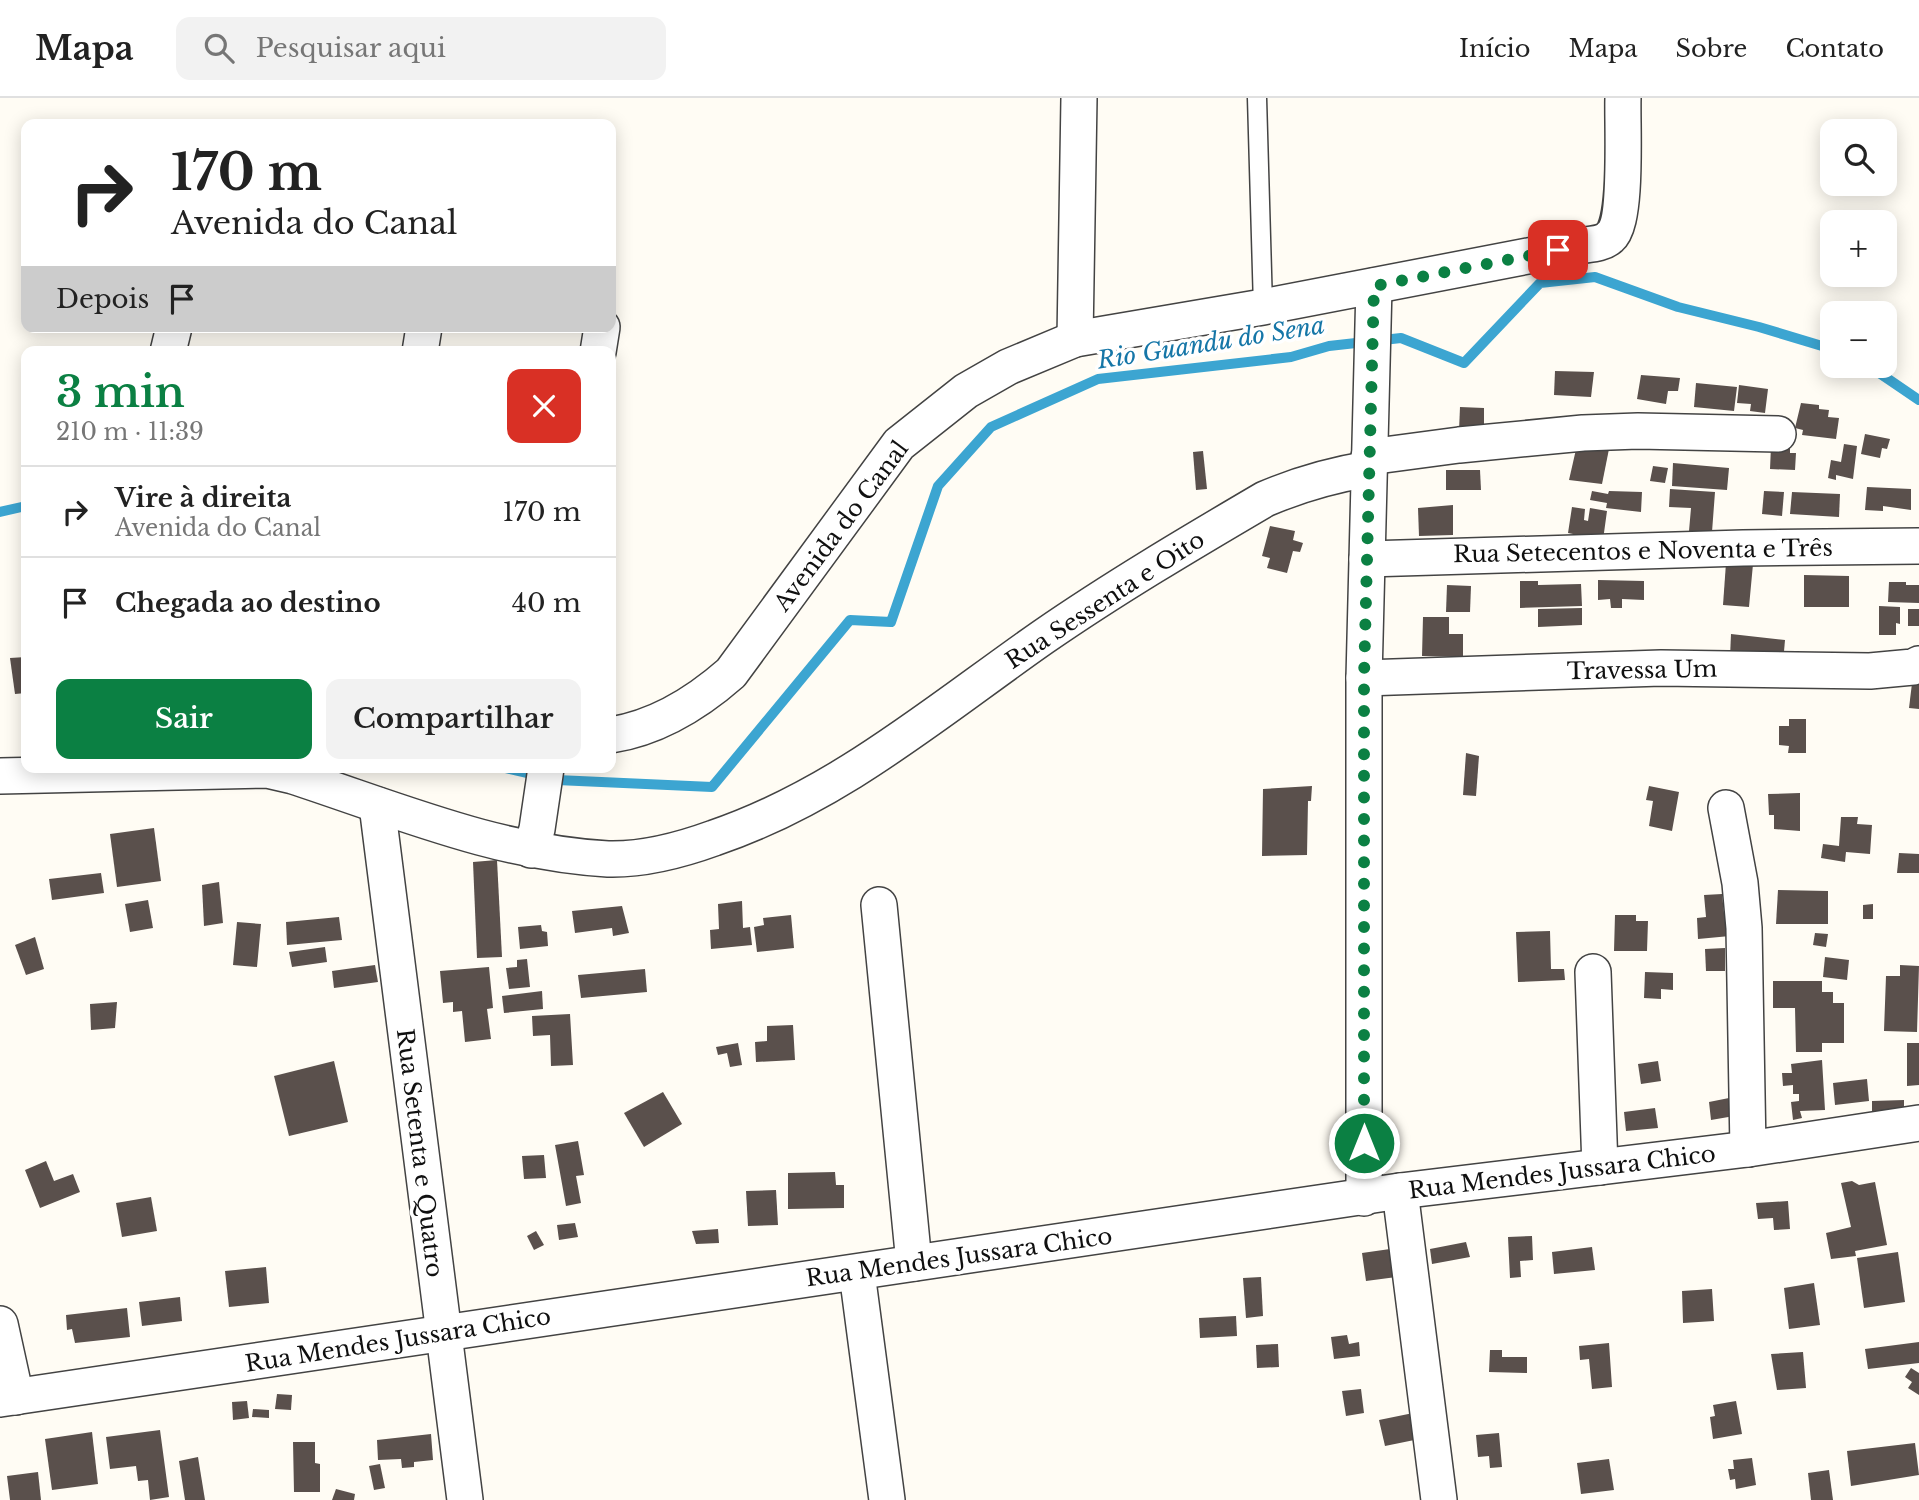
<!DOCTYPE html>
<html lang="pt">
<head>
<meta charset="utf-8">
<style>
  :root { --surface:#fff; --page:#f2f2f2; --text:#222; --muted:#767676; --line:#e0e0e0; --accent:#0b8043 }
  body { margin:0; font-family:"Libre Baskerville",serif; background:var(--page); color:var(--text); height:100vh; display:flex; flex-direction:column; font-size:26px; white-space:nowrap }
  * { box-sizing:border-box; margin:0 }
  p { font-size:23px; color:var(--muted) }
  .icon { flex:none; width:38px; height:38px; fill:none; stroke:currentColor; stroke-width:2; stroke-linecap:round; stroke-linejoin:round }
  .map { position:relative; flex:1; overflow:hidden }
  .drawer { position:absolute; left:21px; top:248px; width:595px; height:427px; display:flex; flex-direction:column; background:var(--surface); border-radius:14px; box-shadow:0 4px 18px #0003 }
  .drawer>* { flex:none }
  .guide { position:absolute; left:21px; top:21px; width:595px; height:214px; border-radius:14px; box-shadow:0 4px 18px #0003; background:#fff; color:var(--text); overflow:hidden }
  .tools { position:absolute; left:1820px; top:21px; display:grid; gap:14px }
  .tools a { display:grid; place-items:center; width:77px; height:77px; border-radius:14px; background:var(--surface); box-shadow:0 4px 18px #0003; font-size:35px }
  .pin { position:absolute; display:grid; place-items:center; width:60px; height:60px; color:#fff; margin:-30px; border-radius:14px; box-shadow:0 4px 10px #0006 }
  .me { position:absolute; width:77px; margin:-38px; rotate:0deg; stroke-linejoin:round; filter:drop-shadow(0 0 5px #0008) }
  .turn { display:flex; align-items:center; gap:24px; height:147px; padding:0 35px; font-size:32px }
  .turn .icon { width:91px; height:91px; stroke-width:2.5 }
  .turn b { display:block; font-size:49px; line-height:60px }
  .then { display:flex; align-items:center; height:66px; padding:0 35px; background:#0003; gap:14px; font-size:26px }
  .round { display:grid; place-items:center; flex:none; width:74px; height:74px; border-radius:14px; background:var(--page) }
  .head { display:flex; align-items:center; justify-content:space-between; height:119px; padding:0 35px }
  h1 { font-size:42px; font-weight:600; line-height:52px; color:var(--accent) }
  .primary-button { display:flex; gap:14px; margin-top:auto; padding:14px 35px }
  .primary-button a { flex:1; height:80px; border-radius:14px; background:var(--accent); color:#fff; font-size:28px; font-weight:600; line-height:80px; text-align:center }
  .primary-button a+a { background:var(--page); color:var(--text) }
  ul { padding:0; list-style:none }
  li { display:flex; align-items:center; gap:21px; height:91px; padding:0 35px; border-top:2px solid var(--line) }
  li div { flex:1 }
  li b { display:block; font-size:26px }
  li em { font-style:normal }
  header { display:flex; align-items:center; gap:42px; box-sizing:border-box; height:98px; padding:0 35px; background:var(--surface); border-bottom:2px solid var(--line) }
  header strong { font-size:33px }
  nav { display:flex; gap:38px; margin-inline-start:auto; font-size:24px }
  .search { width:490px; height:63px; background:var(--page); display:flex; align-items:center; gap:18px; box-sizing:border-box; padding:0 24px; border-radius:14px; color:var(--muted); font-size:26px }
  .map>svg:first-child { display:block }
</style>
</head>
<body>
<header>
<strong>Mapa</strong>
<div class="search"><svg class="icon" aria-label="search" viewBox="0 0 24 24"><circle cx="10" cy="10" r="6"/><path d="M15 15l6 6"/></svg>Pesquisar aqui</div>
<nav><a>Início</a><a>Mapa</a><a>Sobre</a><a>Contato</a></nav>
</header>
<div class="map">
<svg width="1919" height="1402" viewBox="0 0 1919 1402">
  <rect width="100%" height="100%" fill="#fffcf4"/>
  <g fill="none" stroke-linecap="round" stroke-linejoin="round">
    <g stroke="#3ca5d1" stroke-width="10">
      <path d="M1869,268L1919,302"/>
      <path d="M0,414L26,408"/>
      <path d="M505,670L557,682L712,689L850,522L891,524L938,388L991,329L1098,281L1291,259L1329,248L1401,240L1464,265L1540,185L1595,179L1678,209L1759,229L1832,251"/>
    </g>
  </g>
  <g fill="#5a504c">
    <path d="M1555,273L1594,274L1591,299L1554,297Z"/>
    <path d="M1641,277L1680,280L1678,293H1668L1666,306L1637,301Z"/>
    <path d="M1696,285L1737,289L1734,313L1694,309Z"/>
    <path d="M1739,287L1768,291L1765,315L1750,313L1751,306L1737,305Z"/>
    <path d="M1801,305L1819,307V311L1829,312L1828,319L1839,320L1836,341L1802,337L1803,332L1795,330Z"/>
    <path d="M1460,309L1484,310V333H1459Z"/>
    <path d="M1865,336L1890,341L1887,351L1882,350L1880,360L1861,356Z"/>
    <path d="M1844,346L1857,348L1853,381L1836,377V382L1828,380L1831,362L1841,364Z"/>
    <path d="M1577,347L1609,351L1602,386L1569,382Z"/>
    <path d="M1771,348H1790V355H1796L1795,372L1770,371Z"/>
    <path d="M1203,353L1207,391L1196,392L1193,354Z"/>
    <path d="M1673,365L1729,370L1727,392L1672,388Z"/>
    <path d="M1653,368L1668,370L1665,385L1650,383Z"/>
    <path d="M1446,372H1480L1481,392H1446Z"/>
    <path d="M1867,389L1911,391V412L1883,408V413L1865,412Z"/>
    <path d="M1670,391L1715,394L1712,434L1689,433L1691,410L1669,409Z"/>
    <path d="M1592,393L1608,396L1609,393L1642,394L1641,414L1606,410L1607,405L1590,402Z"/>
    <path d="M1764,393L1784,394L1782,418L1762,416Z"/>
    <path d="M1792,394L1840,396L1839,419L1790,416Z"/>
    <path d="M1453,407V437L1419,438L1418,410Z"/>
    <path d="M1572,409L1585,411L1584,422L1588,423L1590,410L1607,413L1603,442L1568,435Z"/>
    <path d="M1270,428L1295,433L1293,442L1303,445L1300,454L1293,453L1287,475L1267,470L1270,460L1262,458Z"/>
    <path d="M1726,465L1753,466L1749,509L1723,507Z"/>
    <path d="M1804,477L1849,478V509H1804Z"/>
    <path d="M1598,482L1644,483V502L1622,501V510H1611L1610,501L1598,502Z"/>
    <path d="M1520,483H1538V487L1581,486L1582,508L1520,510Z"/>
    <path d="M1889,484H1906V487H1919V505L1888,504Z"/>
    <path d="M1447,487L1471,488L1470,514H1446Z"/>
    <path d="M1879,508L1900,509V526L1896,525V537H1879Z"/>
    <path d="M1582,510V527L1538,529V511Z"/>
    <rect x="1908" y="511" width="11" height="17"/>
    <path d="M1423,519H1449V536H1463V559L1422,558Z"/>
    <path d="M1731,536L1785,542L1783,565L1730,559Z"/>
    <path d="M26,559V595L15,596L10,560Z"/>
    <path d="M1913,577L1919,578V611L1909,610Z"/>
    <path d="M1789,621H1806V655H1788L1789,648L1779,647V628H1789Z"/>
    <path d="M1466,655L1479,658L1476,698L1463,697Z"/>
    <path d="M1312,688L1311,703H1308L1307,757L1262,758L1263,691Z"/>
    <path d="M1649,688L1679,694L1672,733L1649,728L1653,703L1646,702Z"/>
    <path d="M1800,695V733L1774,731V717H1769L1768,696Z"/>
    <path d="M1841,719H1858L1857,726L1872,727L1870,756L1846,754L1845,764L1821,760L1823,746L1839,748Z"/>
    <path d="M154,730L161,783L117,789L110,736Z"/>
    <path d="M1899,755L1919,756V775H1897Z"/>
    <path d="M497,762L502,859L477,860L473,764Z"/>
    <path d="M101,775L104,795L52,802L49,781Z"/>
    <path d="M219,784L223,825L204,828L202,787Z"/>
    <path d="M1778,792L1828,793V826H1776Z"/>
    <path d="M1722,796L1724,815H1728L1730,838L1698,841L1697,820L1706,819L1704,797Z"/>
    <path d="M148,802L153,830L130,834L125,806Z"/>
    <path d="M742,803L743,830L750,829L752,847L711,851L710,832L719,831L718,806Z"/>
    <path d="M1873,806V821H1863V807Z"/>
    <path d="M622,808L629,835L613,838L612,830L575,835L572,813Z"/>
    <path d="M791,817L794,850L757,854L754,829L764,827L763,820Z"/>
    <path d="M1615,817H1636V823H1648L1647,853H1614Z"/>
    <path d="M339,819L342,842L287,847L286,824Z"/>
    <path d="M237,824L261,826L257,869L233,867Z"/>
    <path d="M541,827L542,833L547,834L548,848L520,851L518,829Z"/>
    <path d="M1550,833L1551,871H1564L1565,882L1518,884L1516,834Z"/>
    <path d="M1815,835L1828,836L1826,849L1813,847Z"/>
    <path d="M35,839L44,871L26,877L15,847Z"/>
    <path d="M325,849L327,864L292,869L289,854Z"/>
    <path d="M1725,850V873H1706L1705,851Z"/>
    <path d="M1825,859L1849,862L1847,882L1823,879Z"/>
    <path d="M527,861L530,889L509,891L506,870L517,869V862Z"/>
    <path d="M375,867L378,884L334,890L332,873Z"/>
    <path d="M1900,867L1919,868L1917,934L1884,933L1886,878H1900Z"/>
    <path d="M489,869L493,910L487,911L491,941L465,944L462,913L453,914V904L443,905L440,873Z"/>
    <path d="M645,871L647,894L581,900L578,877Z"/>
    <path d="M1645,874L1673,875V892L1661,891V901L1644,900Z"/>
    <path d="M1773,883H1822V894H1833V905H1844V945H1822V954H1796L1795,910H1773Z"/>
    <path d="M542,893L543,911L504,915L502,898Z"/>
    <path d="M117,904L115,930L91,932L90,906Z"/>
    <path d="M570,916L573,967L551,968L550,937L533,938L532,918Z"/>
    <path d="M793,927L795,962L756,964L755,944L767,943V928Z"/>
    <path d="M738,945L742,967L730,969L727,955L718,957L716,949Z"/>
    <path d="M1907,945H1919V987L1907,988Z"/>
    <path d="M1822,962L1825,1012L1800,1013L1802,1020L1793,1022L1791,1004L1799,1003V996H1793V987L1783,988L1782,975H1792L1791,966Z"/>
    <path d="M334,963L348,1024L289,1038L274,978Z"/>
    <path d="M1658,963L1661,983L1641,986L1638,966Z"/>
    <path d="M1867,981L1869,1003L1835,1007L1833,985Z"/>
    <path d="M1738,989L1740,1017L1711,1022L1709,1004L1729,1000L1728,990Z"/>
    <path d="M663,994L682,1026L644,1049L624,1015Z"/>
    <path d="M1904,1002V1012L1872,1014V1003Z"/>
    <path d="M1655,1010L1658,1030L1626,1033L1624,1014Z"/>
    <path d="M578,1043L584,1077L576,1078L581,1105L566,1108L555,1047Z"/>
    <path d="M544,1057L546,1080L524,1081L522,1058Z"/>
    <path d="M46,1063L54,1083L73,1076L80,1094L40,1110L25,1072Z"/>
    <path d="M835,1074L836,1087H844V1110L788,1111V1075Z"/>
    <path d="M1852,1083L1859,1087L1875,1084L1887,1147L1855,1153L1856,1158L1831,1161L1826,1135L1851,1129L1841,1085Z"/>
    <path d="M776,1092L778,1127L748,1128L746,1093Z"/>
    <path d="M151,1099L157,1133L122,1139L116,1105Z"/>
    <path d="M1788,1103L1790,1131L1774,1132L1773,1120L1758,1121L1756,1105Z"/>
    <path d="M575,1125L578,1139L559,1142L557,1127Z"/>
    <path d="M718,1131L719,1145L696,1146L692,1133Z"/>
    <path d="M536,1133L544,1147L534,1152L527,1138Z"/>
    <path d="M1532,1138L1533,1162L1520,1163L1521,1179L1510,1180L1508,1139Z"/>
    <path d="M1466,1144L1470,1159L1432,1166L1430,1151Z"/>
    <path d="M1592,1149L1595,1172L1554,1176L1552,1154Z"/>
    <path d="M1390,1151L1391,1160L1404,1178L1366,1183L1362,1155Z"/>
    <path d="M1898,1154L1905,1204L1864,1210L1857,1160Z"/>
    <path d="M266,1169L269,1205L229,1209L225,1173Z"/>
    <path d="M1261,1179L1263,1218L1246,1220L1243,1180Z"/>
    <path d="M1814,1185L1820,1227L1789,1231L1784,1190Z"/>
    <path d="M1712,1191L1714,1223L1683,1225L1682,1193Z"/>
    <path d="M180,1199L182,1223L142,1228L139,1204Z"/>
    <path d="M127,1210L130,1239L75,1245L72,1231L67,1232L66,1217Z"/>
    <path d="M1236,1218L1237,1238L1200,1240L1199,1220Z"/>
    <path d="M1347,1237L1349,1246L1359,1244L1360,1258L1334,1261L1331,1239Z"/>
    <path d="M1919,1244V1265L1868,1271L1865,1251Z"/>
    <path d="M1609,1245L1612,1289L1592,1291L1589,1261L1580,1262L1579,1248Z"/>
    <path d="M1278,1246L1279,1269L1257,1270L1256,1247Z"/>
    <path d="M1490,1252H1502V1259H1527V1275L1489,1274Z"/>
    <path d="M1803,1254L1806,1290L1777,1292L1771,1256Z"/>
    <path d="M1911,1270L1919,1275V1297L1908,1290L1912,1284L1905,1279Z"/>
    <path d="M1361,1291L1364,1315L1346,1318L1342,1293Z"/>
    <path d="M277,1296L292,1297L291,1312L275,1311Z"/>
    <path d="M247,1303L249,1320L233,1322L232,1304Z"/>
    <path d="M1736,1303L1742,1336L1713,1341L1710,1319L1715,1318L1713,1307Z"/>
    <path d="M253,1311L269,1312V1320L252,1319Z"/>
    <path d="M1423,1313L1429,1339L1385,1348L1379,1322Z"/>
    <path d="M160,1332L169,1399L150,1402L148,1382L138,1383L136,1368L110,1371L106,1339Z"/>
    <path d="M92,1334L98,1386L52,1392L45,1341Z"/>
    <path d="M1499,1335L1502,1369L1490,1370L1489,1358L1478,1359L1476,1337Z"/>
    <path d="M431,1336L433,1362L414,1364V1369L402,1370L401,1361L378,1362L377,1342Z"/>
    <path d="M293,1344H315V1365L320,1366V1394H294Z"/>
    <path d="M1915,1345L1919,1377L1851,1388L1847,1353Z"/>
    <path d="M198,1359L205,1402H185L179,1363Z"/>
    <path d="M1752,1360L1756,1387L1736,1391L1735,1381L1730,1382L1728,1371H1734L1733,1362Z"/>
    <path d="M1609,1361L1614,1392L1581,1396L1577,1365Z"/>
    <path d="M380,1366L385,1390L374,1392L369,1368Z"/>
    <path d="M1829,1372L1833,1402H1811L1808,1375Z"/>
    <path d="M38,1374L41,1402H10L7,1378Z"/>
    <path d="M336,1391L355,1396L354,1402H332Z"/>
  </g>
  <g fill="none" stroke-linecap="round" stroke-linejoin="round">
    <g stroke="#434343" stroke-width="21">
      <path id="service" d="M1257,0L1263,209"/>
    </g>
    <g stroke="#434343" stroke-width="38">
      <g id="minor">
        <path d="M1075,241L1079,0"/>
        <path d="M168,254L174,229"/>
        <path d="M420,254L424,229"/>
        <path d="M598,254L602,229"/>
        <path d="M1369,359L1459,347L1583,335L1638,333L1778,336"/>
        <path d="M1367,461L1743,450L1919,448"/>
        <path d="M1364,580L1661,570L1870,573L1913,569L1919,566"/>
        <path d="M611,637C656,630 698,604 731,575L899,346L966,293L1008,269L1075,241L1263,209L1585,147C1593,146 1604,145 1610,139C1628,124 1622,26 1623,0"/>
        <path d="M0,678L267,672L293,678C397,712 498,755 608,761C645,762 681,752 714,740C838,698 937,613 1043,539C1114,490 1190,445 1265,401C1300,386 1332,377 1369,371"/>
        <path d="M377,707L465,1402"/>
        <path d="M1726,710L1740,785L1744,830L1748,1051"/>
        <path d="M531,752L537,731L546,670"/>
        <path d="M879,807L914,1165"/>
        <path d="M1593,874L1600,1069"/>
        <path d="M1400,1093L1439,1402"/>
        <path d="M1364,1100V580L1374,188"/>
        <path d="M857,1175L887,1402"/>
        <path d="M0,1226L16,1299"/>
        <path d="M0,1301L1400,1093L1748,1051L1919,1025"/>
      </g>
    </g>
    <use href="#service" stroke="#fff" stroke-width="18"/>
    <use href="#minor" stroke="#fff" stroke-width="35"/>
  </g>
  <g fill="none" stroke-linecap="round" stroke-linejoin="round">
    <path stroke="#0b8043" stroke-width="12" stroke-dasharray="0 21.6" d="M1364,1045V580L1374,188L1558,152"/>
  </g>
  <g text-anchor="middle" stroke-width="7" stroke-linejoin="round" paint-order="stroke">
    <g font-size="23" fill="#101010" stroke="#fff">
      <text transform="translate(841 428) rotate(-53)" y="8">Avenida do Canal</text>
      <text transform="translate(1643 453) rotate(-1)" y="8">Rua Setecentos e Noventa e Três</text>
      <text transform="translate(1105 502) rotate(-33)" y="8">Rua Sessenta e Oito</text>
      <text transform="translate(1642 572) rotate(-1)" y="8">Travessa Um</text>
      <text transform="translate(420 1055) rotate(83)" y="8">Rua Setenta e Quatro</text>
      <text transform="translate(1562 1074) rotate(-7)" y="8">Rua Mendes Jussara Chico</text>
      <text transform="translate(959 1159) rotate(-8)" y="8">Rua Mendes Jussara Chico</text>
      <text transform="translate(398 1242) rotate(-9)" y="8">Rua Mendes Jussara Chico</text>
    </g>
    <g font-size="24" font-style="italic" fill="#1576a7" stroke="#fff">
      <text transform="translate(1211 245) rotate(-9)" y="8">Rio Guandu do Sena</text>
    </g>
  </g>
</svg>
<div class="tools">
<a><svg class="icon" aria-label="search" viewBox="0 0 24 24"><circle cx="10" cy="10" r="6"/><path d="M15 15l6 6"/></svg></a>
<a>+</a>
<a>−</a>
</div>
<div class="pin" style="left:1558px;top:152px;background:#d93025"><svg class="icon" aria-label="arrive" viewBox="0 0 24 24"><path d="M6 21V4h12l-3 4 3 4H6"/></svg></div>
<svg class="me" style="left:1364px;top:1045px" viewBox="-20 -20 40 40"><circle r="17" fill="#0b8043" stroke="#fff" stroke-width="3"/><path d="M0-11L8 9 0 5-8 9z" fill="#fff"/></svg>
<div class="guide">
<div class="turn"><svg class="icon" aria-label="right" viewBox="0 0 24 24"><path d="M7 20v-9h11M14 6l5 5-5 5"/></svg><div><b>170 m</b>Avenida do Canal</div></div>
<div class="then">Depois<svg class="icon" aria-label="arrive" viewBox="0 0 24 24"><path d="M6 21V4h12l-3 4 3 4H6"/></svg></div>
</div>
<section class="drawer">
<div class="head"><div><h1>3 min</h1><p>210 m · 11:39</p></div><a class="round" style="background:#d93025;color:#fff"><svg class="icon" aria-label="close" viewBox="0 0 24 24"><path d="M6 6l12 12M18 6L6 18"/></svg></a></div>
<ul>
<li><svg class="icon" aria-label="right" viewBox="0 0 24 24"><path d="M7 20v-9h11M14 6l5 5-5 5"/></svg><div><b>Vire à direita</b><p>Avenida do Canal</p></div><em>170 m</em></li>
<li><svg class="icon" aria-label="arrive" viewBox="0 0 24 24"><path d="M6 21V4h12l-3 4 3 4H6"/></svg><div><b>Chegada ao destino</b></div><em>40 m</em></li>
</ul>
<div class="primary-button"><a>Sair</a><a>Compartilhar</a></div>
</section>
</div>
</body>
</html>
